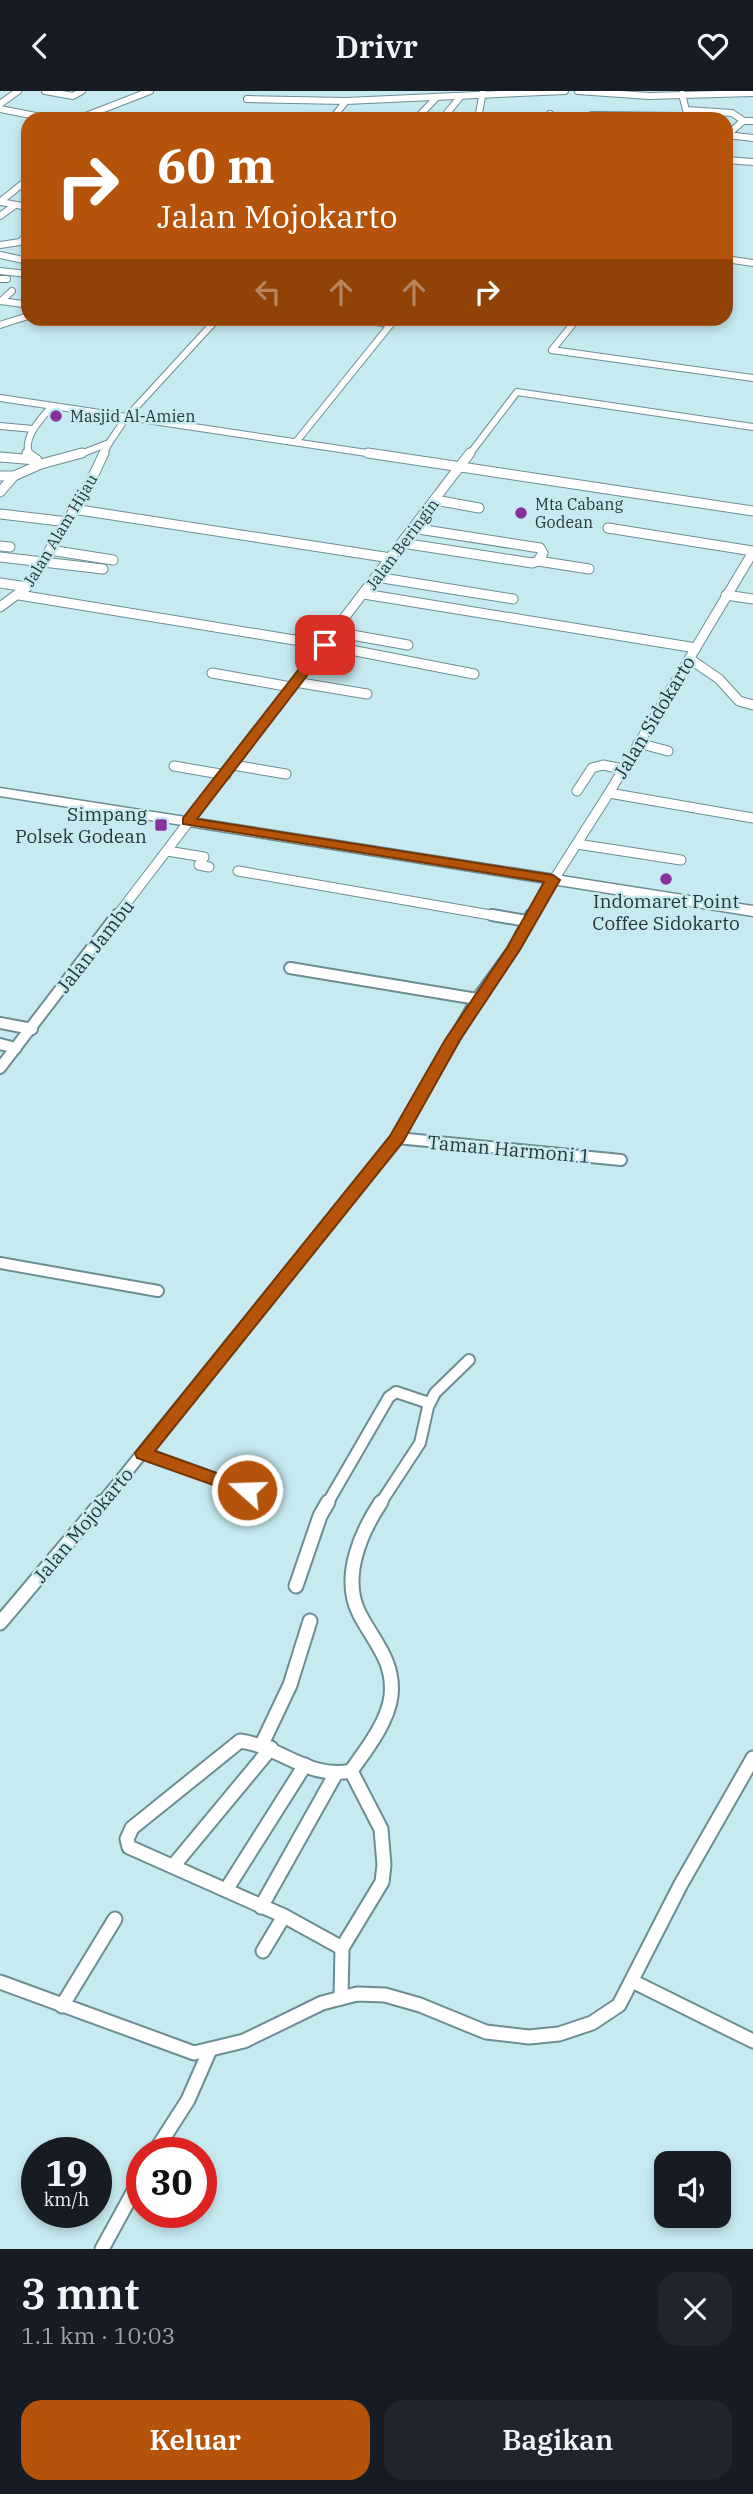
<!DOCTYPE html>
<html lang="id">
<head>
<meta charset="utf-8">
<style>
  :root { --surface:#171b24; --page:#20242c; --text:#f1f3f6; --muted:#9ea1a6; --accent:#b45309 }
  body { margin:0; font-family:"IBM Plex Serif",serif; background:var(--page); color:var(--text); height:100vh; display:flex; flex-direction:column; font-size:26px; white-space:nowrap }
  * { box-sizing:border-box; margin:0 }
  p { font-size:23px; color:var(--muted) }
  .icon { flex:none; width:38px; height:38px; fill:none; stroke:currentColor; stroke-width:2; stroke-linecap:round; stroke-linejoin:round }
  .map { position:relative; height:2158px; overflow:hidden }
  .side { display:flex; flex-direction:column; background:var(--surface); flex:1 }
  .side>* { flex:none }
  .hud { position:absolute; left:21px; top:21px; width:712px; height:214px; border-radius:21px; box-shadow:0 4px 10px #0003; background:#b45309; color:#fff; overflow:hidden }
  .fabs { position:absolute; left:654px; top:2060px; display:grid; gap:14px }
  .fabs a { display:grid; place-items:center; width:77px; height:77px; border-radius:14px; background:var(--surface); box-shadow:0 4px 10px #0003; font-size:35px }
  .speed { position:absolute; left:21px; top:2046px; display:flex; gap:14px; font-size:35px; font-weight:700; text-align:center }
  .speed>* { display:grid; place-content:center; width:91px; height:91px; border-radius:50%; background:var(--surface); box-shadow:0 4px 10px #0003; line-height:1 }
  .speed small { font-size:18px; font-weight:400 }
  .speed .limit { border:10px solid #d22; background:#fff; color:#111 }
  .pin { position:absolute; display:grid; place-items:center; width:60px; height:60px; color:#fff; margin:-30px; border-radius:14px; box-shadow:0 4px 10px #0006 }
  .me { position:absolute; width:77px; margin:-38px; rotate:290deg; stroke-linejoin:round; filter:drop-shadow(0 0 5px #0008) }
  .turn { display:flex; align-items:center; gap:24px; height:147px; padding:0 21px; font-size:32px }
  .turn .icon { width:91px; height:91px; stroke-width:2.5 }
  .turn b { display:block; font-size:49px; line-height:60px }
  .lanes { display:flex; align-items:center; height:66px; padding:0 21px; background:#0003; justify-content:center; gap:35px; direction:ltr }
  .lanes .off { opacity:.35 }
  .round { display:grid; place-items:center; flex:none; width:74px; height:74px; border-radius:21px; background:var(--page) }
  .headline { display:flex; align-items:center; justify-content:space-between; height:119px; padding:0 21px }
  h1 { font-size:42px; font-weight:600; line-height:52px }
  .cta { display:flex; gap:14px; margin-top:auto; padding:14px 21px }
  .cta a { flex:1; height:80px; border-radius:21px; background:var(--accent); color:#fff; font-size:28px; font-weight:600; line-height:80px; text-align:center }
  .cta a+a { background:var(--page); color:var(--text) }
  header { display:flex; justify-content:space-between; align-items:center; height:91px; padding:0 21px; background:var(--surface); font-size:32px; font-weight:600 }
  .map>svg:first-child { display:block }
</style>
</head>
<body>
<header><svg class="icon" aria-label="back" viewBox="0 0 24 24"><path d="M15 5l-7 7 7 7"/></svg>Drivr<svg class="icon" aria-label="heart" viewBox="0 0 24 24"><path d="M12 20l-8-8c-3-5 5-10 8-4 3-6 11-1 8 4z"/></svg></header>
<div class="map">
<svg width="753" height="2158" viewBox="0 0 753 2158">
  <rect width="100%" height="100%" fill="#c6eaf0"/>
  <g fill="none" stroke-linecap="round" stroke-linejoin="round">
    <g stroke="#6c8e93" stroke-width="8">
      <g id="street-far3">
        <path d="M45,0L73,5L82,0"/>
        <path d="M578,0L649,5L753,2"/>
        <path d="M682,3L686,19L732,22L744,30"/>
        <path d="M247,8L346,10"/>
        <path d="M0,13L18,0"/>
        <path d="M0,18L51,28"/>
        <path d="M447,22L461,5"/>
        <path d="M592,24L680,25"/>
        <path d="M78,28L150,0"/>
        <path d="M332,28L346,10L565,0"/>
        <path d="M416,28L437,6"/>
        <path d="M478,28L483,0"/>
        <path d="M549,28L550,23"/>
        <path d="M727,44L753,47"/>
        <path d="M726,45L743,30H753"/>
        <path d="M726,69L753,71"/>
        <path d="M0,111L22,93L28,92"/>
        <path d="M0,111L28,116"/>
        <path d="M0,125L15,114"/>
        <path d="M0,154L20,151L28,143"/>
        <path d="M0,164L28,170"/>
        <path d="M726,168L753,172"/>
        <path d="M0,180L28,183"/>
        <path d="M0,188H7"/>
        <path d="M0,210L23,213"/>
        <path d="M1,210L12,200"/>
        <path d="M230,228H259"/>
        <path d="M357,228L389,233"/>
        <path d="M0,234L28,225"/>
        <path d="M552,259L753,287"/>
        <path d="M552,259L577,228"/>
        <path d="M0,307L380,364"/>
        <path d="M0,335L33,338"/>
        <path d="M296,351L395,228"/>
        <path d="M30,364C21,348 41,328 51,316"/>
        <path d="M78,364L109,352L126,327L217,228"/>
        <path d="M103,364L109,352"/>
        <path d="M469,364L517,301L753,336"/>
      </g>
    </g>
    <g stroke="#6c8e93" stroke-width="11">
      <g id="street-far2">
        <path d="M27,362L37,369"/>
        <path d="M368,362L753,420"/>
        <path d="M0,366L36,369"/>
        <path d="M0,385H14L41,373L82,362"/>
        <path d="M0,401L14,385"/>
        <path d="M435,409L479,417"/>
        <path d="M73,418L391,467"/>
        <path d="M0,423L68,431"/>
        <path d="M608,437L753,460"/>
        <path d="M402,452L532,472L538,470L543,462L540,457L412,437"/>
        <path d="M0,455L10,456"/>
        <path d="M50,459L113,469"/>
        <path d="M0,466L103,478"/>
        <path d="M538,470L589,478"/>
        <path d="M376,486L513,508"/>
        <path d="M0,492L27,496"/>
        <path d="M364,503L696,557"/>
        <path d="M19,504L325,554L474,583"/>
        <path d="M726,504L753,508"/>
        <path d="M0,516L27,496L88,396L104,362"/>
        <path d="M335,541L408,554"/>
        <path d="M690,568L719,588L739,610L753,614"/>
        <path d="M212,582L291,596"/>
        <path d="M295,591L367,603"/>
        <path d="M638,652L668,660"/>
        <path d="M233,674L286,683"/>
        <path d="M174,675L226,684"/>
        <path d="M577,700L592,677L603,674L623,678"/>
        <path d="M609,702L753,727"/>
        <path d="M577,753L681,769"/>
        <path d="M167,760L204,766L199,774L209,776"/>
        <path d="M238,780L502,826"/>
        <path d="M116,826L470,362"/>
        <path d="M530,826L609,702L753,461"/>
      </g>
    </g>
    <g stroke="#6c8e93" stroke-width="14">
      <g id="street-far1">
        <path d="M492,824L527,830"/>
        <path d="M290,877L477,908"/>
        <path d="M0,932L32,938"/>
        <path d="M0,953L16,957"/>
        <path d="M0,977L117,824"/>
        <path d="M397,1047L621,1069"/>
        <path d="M0,1172L158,1200"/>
        <path d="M144,1362L247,1399"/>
        <path d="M101,1413L397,1047L477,908L514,857L531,824"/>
        <path d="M327,1413L389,1306L396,1301L429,1312"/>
        <path d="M380,1413L420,1352L428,1316L435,1302L469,1269"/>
      </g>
    </g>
    <g stroke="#6c8e93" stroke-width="17">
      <g id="street">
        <path d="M296,1495L320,1425L328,1411"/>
        <path d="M0,1532L102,1411"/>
        <path d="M262,1653L290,1594L310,1530"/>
        <path d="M174,1774L271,1657"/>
        <path d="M226,1799L305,1674"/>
        <path d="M261,1816L335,1684"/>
        <path d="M342,1857L284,1825L129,1756L127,1748L132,1737L240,1650C280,1655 309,1689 351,1680"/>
        <path d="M263,1860L284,1825"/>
        <path d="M632,1890L753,1950"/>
        <path d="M0,1891L194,1962L244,1950L322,1912L357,1903L385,1904L420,1914L486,1941L529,1946L559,1943L592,1932L619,1914L681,1793L753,1667"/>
        <path d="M341,1907L342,1857L382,1791L384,1774L381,1738L351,1680C366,1659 388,1631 391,1605C395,1570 373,1550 359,1522C341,1486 361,1441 381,1411"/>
        <path d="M62,1915L115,1828"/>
        <path d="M154,2062L188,2009L209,1961"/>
        <path d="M102,2158L142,2085"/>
      </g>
    </g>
    <g stroke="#6c8e93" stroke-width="3">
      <path id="primary" d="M0,697L753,815V825L0,705Z"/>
    </g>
    <use href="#street-far3" stroke="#fff" stroke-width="6"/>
    <use href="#street-far2" stroke="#fff" stroke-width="9"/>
    <use href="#street-far1" stroke="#fff" stroke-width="10"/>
    <use href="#street" stroke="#fff" stroke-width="13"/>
    <use href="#primary" fill="#fff" fill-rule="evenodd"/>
  </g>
  <path fill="#b45309" stroke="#753606" stroke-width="2" d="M325,550L329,551V556L197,728L553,784L560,789L521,857L460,949L403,1051L155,1360L253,1395L256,1399L253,1404L247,1406L137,1367L135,1362L390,1045L445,949L507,857L544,791L183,733V727L320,551Z"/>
  <g fill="#88319e" stroke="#c6eaf0" stroke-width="2.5">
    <circle cx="56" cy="325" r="7"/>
    <circle cx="521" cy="422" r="7"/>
    <rect x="154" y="727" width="14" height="14" rx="3.5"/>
    <circle cx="666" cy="788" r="7"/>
  </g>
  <g text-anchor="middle" stroke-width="5" stroke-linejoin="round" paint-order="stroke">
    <g font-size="16" fill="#283639" stroke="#c6eaf0" text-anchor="start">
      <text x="70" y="331">Masjid Al-Amien</text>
      <text x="535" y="419">Mta Cabang<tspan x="535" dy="18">Godean</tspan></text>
    </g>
    <g font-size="16" fill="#283639" stroke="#c6eaf0">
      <text transform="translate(60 439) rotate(-59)" y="6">Jalan Alam Hijau</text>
      <text transform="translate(402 453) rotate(-53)" y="6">Jalan Beringin</text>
    </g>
    <g font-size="19" fill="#283639" stroke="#c6eaf0">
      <text transform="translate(654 626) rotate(-59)" y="7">Jalan Sidokarto</text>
      <text transform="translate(95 855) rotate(-52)" y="7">Jalan Jambu</text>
      <text transform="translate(509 1058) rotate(5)" y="7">Taman Harmoni 1</text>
      <text transform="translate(83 1434) rotate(-50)" y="7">Jalan Mojokarto</text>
    </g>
    <g font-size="19" fill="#283639" stroke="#c6eaf0" text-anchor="end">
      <text x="147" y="730">Simpang<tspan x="147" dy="22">Polsek Godean</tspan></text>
      <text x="666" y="817" text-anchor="middle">Indomaret Point<tspan x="666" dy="22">Coffee Sidokarto</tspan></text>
    </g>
  </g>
</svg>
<div class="fabs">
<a><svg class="icon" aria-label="sound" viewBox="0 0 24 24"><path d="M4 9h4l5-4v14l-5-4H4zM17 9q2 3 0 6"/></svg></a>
</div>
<div class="speed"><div>19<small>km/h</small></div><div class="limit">30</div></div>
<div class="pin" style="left:325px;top:554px;background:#d93025"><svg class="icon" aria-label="arrive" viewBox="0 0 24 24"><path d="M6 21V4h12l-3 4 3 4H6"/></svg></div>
<svg class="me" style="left:247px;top:1399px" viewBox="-20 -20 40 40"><circle r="17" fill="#b45309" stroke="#fff" stroke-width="3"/><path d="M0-11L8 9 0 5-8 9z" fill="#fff"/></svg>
<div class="hud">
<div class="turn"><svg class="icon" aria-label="right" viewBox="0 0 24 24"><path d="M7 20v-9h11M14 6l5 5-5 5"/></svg><div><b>60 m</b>Jalan Mojokarto</div></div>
<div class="lanes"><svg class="icon off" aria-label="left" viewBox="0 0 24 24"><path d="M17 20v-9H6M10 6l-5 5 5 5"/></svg><svg class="icon off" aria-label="ahead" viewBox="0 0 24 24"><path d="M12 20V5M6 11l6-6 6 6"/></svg><svg class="icon off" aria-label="ahead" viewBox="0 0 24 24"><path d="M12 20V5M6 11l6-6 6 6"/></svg><svg class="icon" aria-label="right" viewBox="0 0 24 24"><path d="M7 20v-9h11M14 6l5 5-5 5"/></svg></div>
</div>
</div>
<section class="side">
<div class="headline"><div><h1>3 mnt</h1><p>1.1 km · 10:03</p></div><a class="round"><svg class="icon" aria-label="close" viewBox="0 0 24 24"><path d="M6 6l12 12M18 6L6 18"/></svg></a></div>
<div class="cta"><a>Keluar</a><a>Bagikan</a></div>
</section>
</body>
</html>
